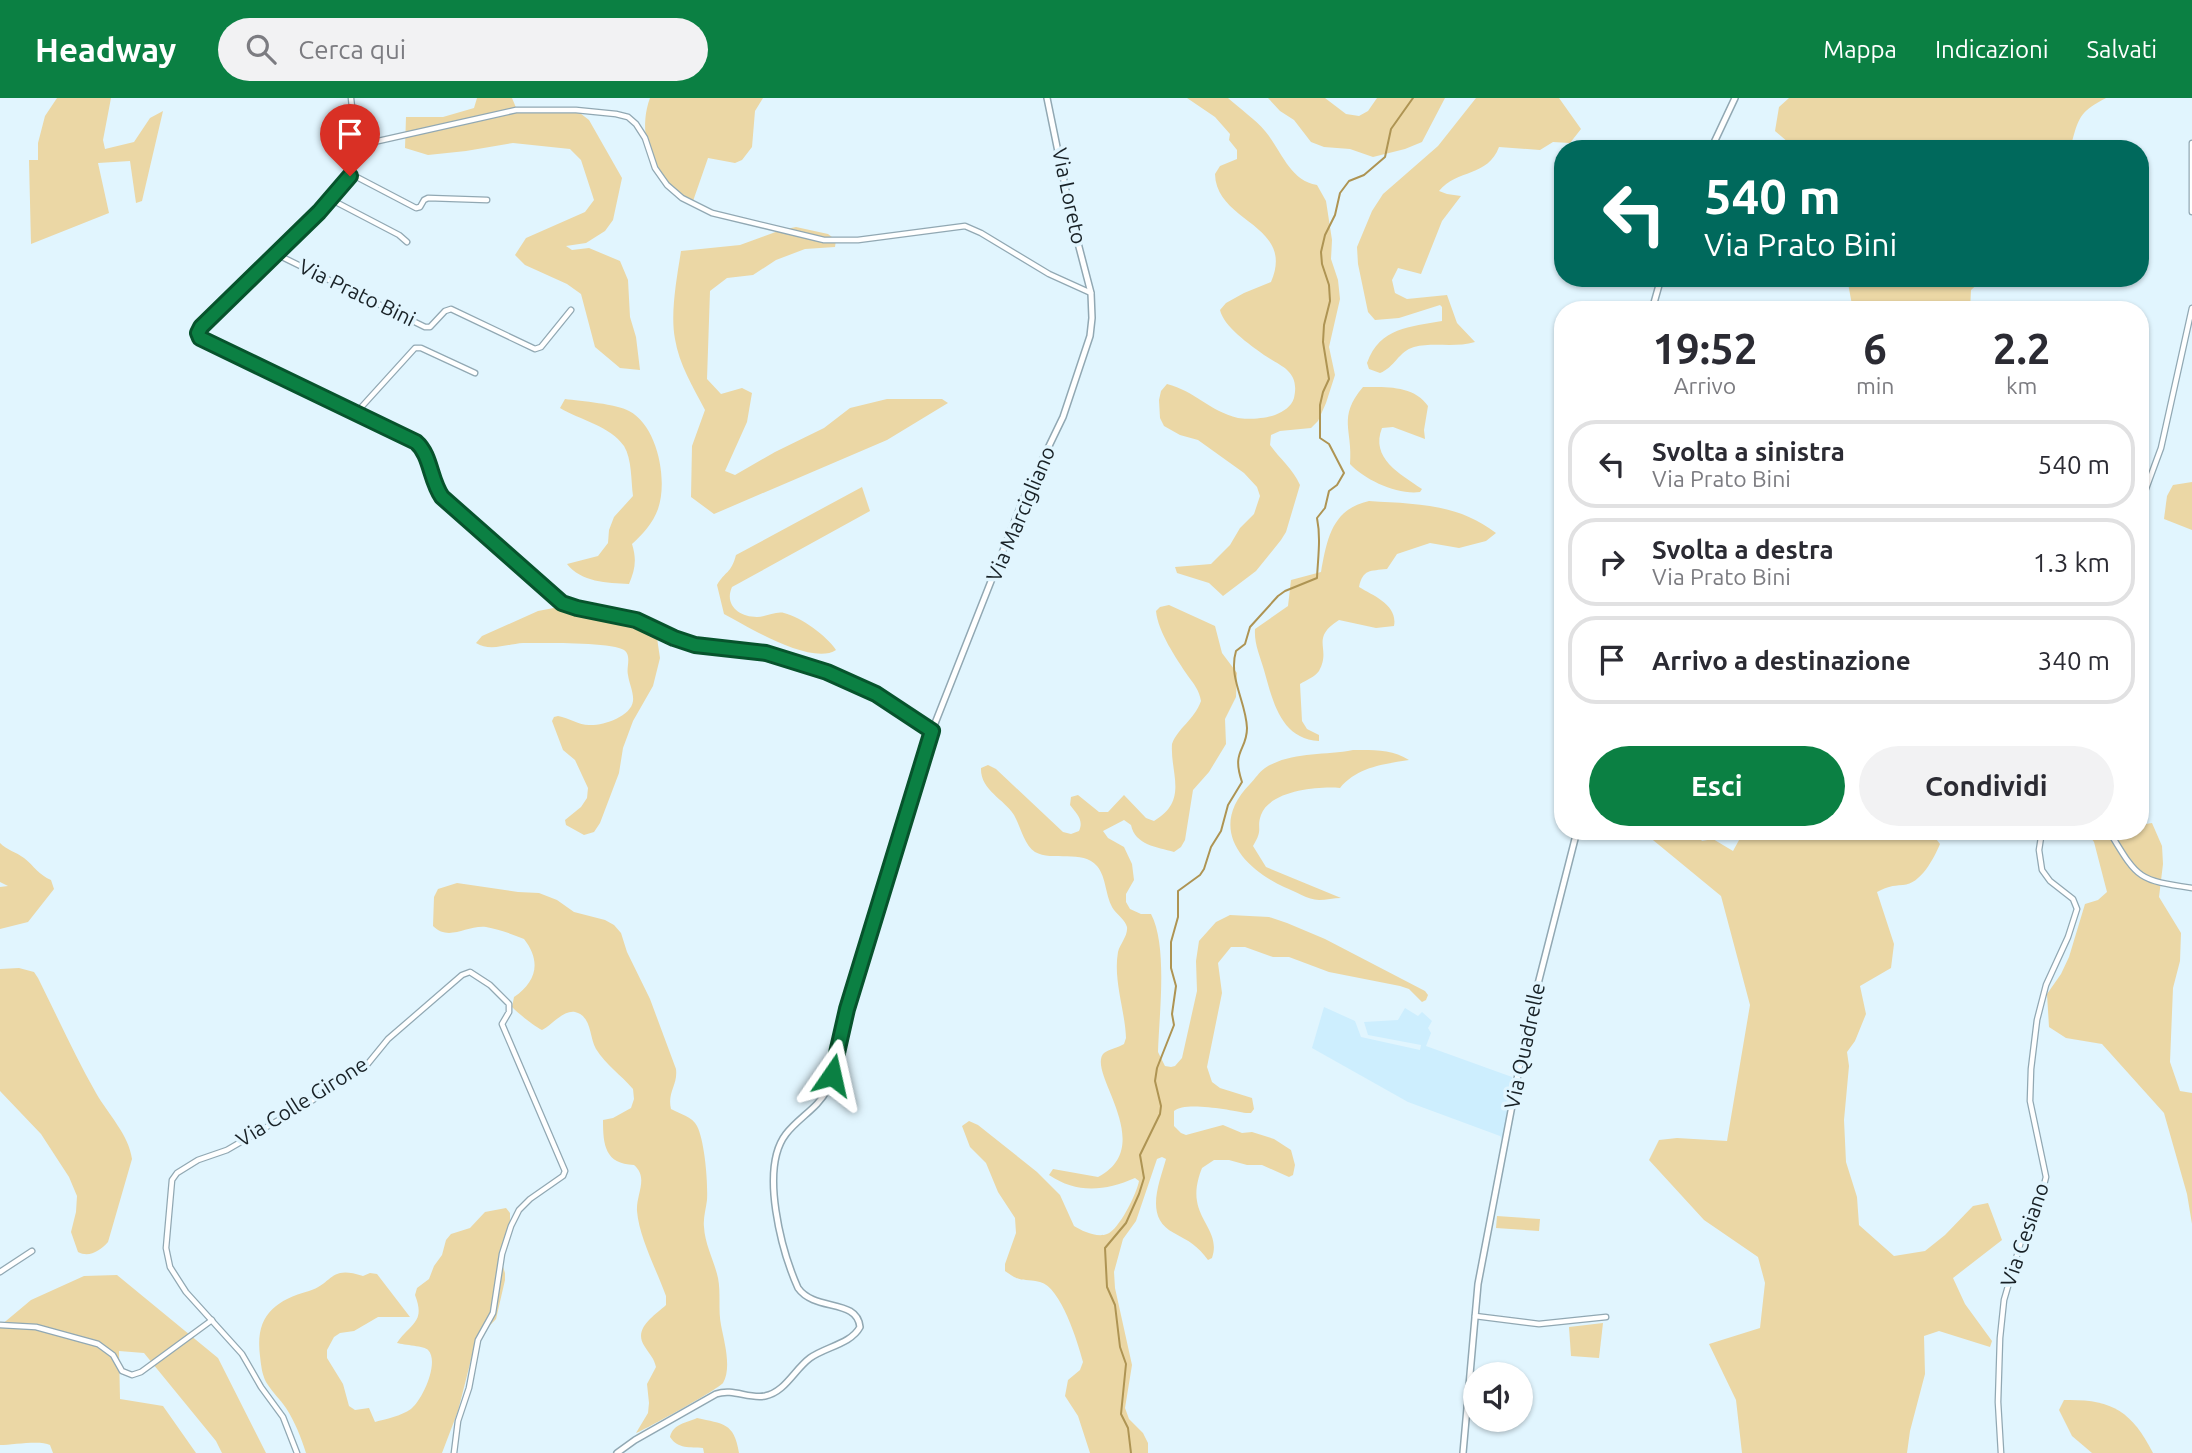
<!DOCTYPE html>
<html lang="it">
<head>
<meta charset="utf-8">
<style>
  :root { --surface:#fff; --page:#f2f2f3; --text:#2b2b33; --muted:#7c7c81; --line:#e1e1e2; --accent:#0b8043 }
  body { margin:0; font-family:Ubuntu,sans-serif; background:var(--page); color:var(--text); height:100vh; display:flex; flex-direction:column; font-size:26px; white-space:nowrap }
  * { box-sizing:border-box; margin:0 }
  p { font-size:23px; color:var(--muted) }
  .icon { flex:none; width:38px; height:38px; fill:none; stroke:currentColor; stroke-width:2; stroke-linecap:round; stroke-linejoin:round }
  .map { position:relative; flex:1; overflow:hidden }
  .panel { position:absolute; left:1554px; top:203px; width:595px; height:539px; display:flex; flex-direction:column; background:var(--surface); border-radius:28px; box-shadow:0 2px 5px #0004 }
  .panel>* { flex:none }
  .hud { position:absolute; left:1554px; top:42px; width:595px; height:147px; border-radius:28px; box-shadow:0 2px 5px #0004; background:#00695c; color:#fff; overflow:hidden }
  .fabs { position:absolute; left:1463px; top:1264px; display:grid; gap:14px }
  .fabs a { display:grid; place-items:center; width:70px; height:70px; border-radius:50%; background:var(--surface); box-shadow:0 2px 5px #0004; font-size:35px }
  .pin { position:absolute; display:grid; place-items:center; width:60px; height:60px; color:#fff; margin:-72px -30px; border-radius:50% 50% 50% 0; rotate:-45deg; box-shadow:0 0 7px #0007 }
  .pin .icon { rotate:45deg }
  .me { position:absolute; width:77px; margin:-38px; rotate:11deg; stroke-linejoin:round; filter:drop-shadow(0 0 5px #0008) }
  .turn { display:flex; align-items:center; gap:24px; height:147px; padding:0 35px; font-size:32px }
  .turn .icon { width:91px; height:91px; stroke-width:2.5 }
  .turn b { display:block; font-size:49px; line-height:60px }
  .eta { display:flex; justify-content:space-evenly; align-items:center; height:119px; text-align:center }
  .eta b { font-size:42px; font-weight:600; line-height:49px }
  .cta { display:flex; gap:14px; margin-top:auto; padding:14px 35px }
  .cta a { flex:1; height:80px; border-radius:42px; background:var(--accent); color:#fff; font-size:28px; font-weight:600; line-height:80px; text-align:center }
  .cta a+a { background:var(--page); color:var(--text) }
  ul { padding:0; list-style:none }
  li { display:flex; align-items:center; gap:21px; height:88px; margin:0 14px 10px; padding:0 21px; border:4px solid var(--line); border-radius:28px }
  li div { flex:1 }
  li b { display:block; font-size:26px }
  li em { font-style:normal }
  header { display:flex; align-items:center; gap:42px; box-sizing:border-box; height:98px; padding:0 35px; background:var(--accent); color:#fff }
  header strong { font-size:33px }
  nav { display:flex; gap:38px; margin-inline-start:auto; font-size:24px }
  .search { width:490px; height:63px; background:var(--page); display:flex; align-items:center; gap:18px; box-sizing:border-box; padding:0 24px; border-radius:38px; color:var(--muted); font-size:26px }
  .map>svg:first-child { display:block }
</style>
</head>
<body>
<header>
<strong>Headway</strong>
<div class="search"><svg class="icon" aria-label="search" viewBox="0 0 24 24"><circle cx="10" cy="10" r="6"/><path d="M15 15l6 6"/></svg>Cerca qui</div>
<nav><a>Mappa</a><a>Indicazioni</a><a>Salvati</a></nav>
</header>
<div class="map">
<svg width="2192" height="1355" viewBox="0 0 2192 1355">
  <rect width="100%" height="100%" fill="#e1f5fe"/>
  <path fill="#cdeefe" d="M1324,909L1355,923L1361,939L1420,952L1421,947L1368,937L1364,924L1398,922L1405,910L1418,918L1422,914L1432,923L1428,930L1431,935L1426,948L1512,979L1513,988L1511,1010L1503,1043L1500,1038L1408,1004L1312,950Z"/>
  <g fill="#ebd7a5">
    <path d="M57,0H111L103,42L105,51L134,44L150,20L163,13L142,103L136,105L130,63L98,65L109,115L31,146L29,62H38V45L45,18Z"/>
    <path d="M477,0H512L517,12H576L589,22L622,80L613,122L605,133L586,145L566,148L572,152L589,150L620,163L628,182L630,219L636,239L640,272L620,270L595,249L581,196L567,186L525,167L515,157L526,140L585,114L594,102L581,62L570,51L513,45L466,53L428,57L405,50L406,19H443L474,10Z"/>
    <path d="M650,0H763L755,13L752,49L742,62L735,65L708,60L692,106C683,99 668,90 662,81C646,56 640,27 650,0Z"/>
    <path d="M1187,0H1228C1240,11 1255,21 1265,33C1282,53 1289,82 1317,87L1326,103L1332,142L1331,161L1338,182L1340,201L1329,249L1335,277L1326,305L1318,323L1311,330L1280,333L1271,337L1270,347C1280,361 1293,371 1300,387L1286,434L1281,442L1256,473L1223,498L1209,485L1177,475L1175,469L1211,466L1230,447L1240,430L1254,416L1260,398L1257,389L1244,375L1198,342L1180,337L1164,328L1160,320L1159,302L1161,293L1167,286C1195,293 1209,313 1238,320C1247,322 1267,320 1275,317C1284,313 1291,309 1294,300C1300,273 1282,269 1264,257C1249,246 1224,229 1220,212L1226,205L1244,195L1271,184C1296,126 1216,125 1215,76L1220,68L1237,61V52L1229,42L1230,36L1215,19Z"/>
    <path d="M1268,0H1325L1346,16L1359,18L1368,13L1377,0H1445L1422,44L1405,51L1373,59L1350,51L1324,49L1311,44L1294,22L1280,13Z"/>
    <path d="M1476,0H1559L1581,31L1570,45L1553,44L1540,52L1499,49C1488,79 1457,71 1439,93L1447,96L1461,98L1442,123L1421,176L1398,170L1392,182L1395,195L1407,201L1447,197L1457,225L1475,244C1455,250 1433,244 1414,249C1399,253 1394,270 1380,275L1369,271L1367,265C1380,229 1410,229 1442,223V209L1440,207L1399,220L1375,222L1368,214L1358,166L1357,149L1372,113L1383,96L1438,48Z"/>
    <path d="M1789,0H2106C2082,13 2079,17 2072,44L2075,51H1796L1775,33L1779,9Z"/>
    <path d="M796,129L828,136L836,142L835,149L805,151L776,162L753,177L727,180L710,193L707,281L721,296L742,290L752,295L747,324L725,373L735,377L775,354L824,330L850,310L887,301H942L948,305L887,342L714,416L691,399L692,348L705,312C693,289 679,266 675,241C670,215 677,179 681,153L740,147L781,132Z"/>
    <path d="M1847,180H1984L1971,192L1970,212H1853Z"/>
    <path d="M1363,289C1385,289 1414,287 1428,308L1424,332L1425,341L1393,329L1382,330C1370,360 1400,376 1422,391L1420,394C1397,397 1365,382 1350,366C1353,331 1337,320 1363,289Z"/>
    <path d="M565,301C581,303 617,306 629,313C658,328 668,383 658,411C653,425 643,436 632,446C637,462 635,472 629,486C607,485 581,484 567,466L598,458L608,445L609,432L614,419L633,398C631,383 632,361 624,348C610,328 580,322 560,310Z"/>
    <path d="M2192,384V432L2164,421L2167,398L2173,387Z"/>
    <path d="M862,389L870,413L732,489C724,507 739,519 757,519C766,519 776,513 784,515C801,519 827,538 836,552C812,568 748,529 724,516L717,487C725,473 731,476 736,457Z"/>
    <path d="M1369,403C1415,406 1457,405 1496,435L1486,443L1459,450L1430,445L1397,456L1387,471C1370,473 1363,471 1359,489C1374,498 1398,507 1394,528L1376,530L1339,522C1309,541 1332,550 1319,573C1315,579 1306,582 1300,586L1302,623L1307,631L1319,637V643C1281,641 1273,604 1264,572C1260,558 1254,546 1255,531L1288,508L1291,482L1321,474C1327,441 1332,411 1369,403Z"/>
    <path d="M1169,507L1215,528L1222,555L1237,575L1236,599L1225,621L1226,646L1209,674L1193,692L1185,742L1181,749L1174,754C1157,749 1135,747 1131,727L1124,722L1103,733L1108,740L1124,749L1132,766L1134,782L1126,796V804L1130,811L1141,816H1151C1168,848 1159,917 1158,954L1165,968L1171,969L1175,968L1182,960L1197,893L1196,863L1199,843L1216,824L1230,817L1269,819L1287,825L1325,841L1425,893L1428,897L1426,902L1422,904L1409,891L1400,888L1329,874L1289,859H1273L1245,849H1231L1218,865L1222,895L1207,969L1212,984L1220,990L1252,1000L1254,1011L1251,1015H1246C1231,1012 1184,1003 1174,1013V1028L1181,1035L1186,1037L1223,1027L1242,1035L1252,1034L1274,1041L1291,1052L1295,1067L1293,1077L1289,1079L1262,1067H1247L1229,1062H1214L1202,1070C1198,1080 1195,1092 1197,1103C1200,1124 1220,1137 1212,1160L1208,1162C1198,1148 1189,1143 1174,1135C1144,1120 1159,1086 1166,1061L1162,1059L1157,1061L1136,1123L1123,1141L1114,1174L1115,1190L1132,1267L1125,1310L1129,1321L1143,1335L1148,1345V1355H1090L1078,1318L1065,1298L1068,1282L1080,1272L1083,1264C1078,1245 1061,1189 1040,1184C1022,1180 1023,1186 1005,1173V1166L1016,1135L1015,1120L998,1094L986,1065L970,1049L962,1028L969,1023L978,1027L1037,1074L1060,1097L1074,1128C1082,1133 1097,1140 1107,1136C1119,1132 1137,1095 1139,1083L1135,1080C1105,1093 1077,1096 1049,1077L1053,1071L1098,1079C1159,1047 1085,973 1104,955C1109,951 1118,950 1124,946L1126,940C1125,912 1113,882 1118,854C1120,846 1128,838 1127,829C1125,822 1119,818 1114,812C1105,799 1107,780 1097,768C1083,751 1052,764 1035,754C1024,747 1020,727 1014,717C1004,701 980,692 981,670L988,667L996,671L1063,734L1071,736L1079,733C1084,722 1077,716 1070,707L1071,699L1078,697L1099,714H1108L1124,697L1146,720L1154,723C1189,702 1170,676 1172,646C1178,630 1194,622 1201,603C1199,592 1194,586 1188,578C1176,560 1158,534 1156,513L1160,509Z"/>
    <path d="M559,509L639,526L657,540L660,560L653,588L633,623L623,650L619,675L600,725L594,734L584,737L566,727L565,722L581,709L587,700L588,690L575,662L563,652L552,623L554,619L558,618C569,620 579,627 589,627C602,628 631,619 633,603C634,595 629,585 628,577C626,569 632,558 624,552C613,544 540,545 523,545C507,546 490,554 476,545L482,538L538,513Z"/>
    <path d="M1353,652C1373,652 1392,651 1409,662C1384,666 1357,669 1340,690C1318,688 1269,693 1261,717C1256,731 1264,730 1253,748L1266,769L1341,800C1334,800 1326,802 1319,802C1308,802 1295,793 1284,789C1240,768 1208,729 1250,686C1255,681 1259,674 1265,670C1292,653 1323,658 1353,652Z"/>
    <path d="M2152,725L2162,748L2163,766L2159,799L2181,835L2180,863L2173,890L2170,964L2180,993L2192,995V1126L2187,1096L2164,1015L2102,946L2066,940L2049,929L2047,896L2061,876L2069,859L2085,806L2098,802L2107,794L2094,744L2086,733H2140V727Z"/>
    <path d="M1642,733H1694L1702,743L1713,741L1733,753L1744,733H1930L1940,746C1934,760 1921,786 1903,787C1891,788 1889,788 1877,794L1894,846L1891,870L1860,888L1866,916L1855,943L1847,954L1849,968L1844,1022L1846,1064L1857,1099L1859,1127L1894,1158L1925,1153L1945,1137L1973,1108L1988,1105L2002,1142L1953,1180L1965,1206L1992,1243L1990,1249L1939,1233L1924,1238L1925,1276L1910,1333L1907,1355H1742L1736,1302L1709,1246L1760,1230L1765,1185L1758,1159L1704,1122L1649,1062L1659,1042L1677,1040L1727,1043L1750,907L1721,798Z"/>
    <path d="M0,745C7,752 16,754 24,760C34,768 39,777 51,782L54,791L28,824L0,831V789L8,788L0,784Z"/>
    <path d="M457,785L518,794L539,795L557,802L574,814L605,822L614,827L621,835L627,854L650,901L676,971C678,987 667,994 671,1011C680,1016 693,1019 697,1028C705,1044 708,1085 707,1102C706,1111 703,1120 704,1129C705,1147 714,1162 718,1180C721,1195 718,1212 721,1227C724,1243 732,1270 723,1285C720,1290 643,1333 636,1335L648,1315L649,1305L647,1286L656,1269C654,1260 650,1257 645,1249C632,1231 654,1218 666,1207V1198C657,1173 639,1139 637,1113C636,1096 649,1080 634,1067C605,1066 603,1047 603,1022L613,1020L631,1010L634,1001L633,991C621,977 606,967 596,951C589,939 592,918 575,914C563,912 552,927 542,932C534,928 519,916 512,909L514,899C536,884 542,864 524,841C512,836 498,831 486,829C466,827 449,844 433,828L434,799L438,791Z"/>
    <path d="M19,870L34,874L38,880C57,918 75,958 96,995C108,1016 129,1037 132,1061L108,1144C100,1153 89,1160 78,1154L71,1134L76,1114L77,1098L69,1079L41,1036L0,993V871Z"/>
    <path d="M506,1110L510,1115V1123L499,1156L505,1175V1182L496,1221L476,1242L458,1313L442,1355H306C301,1339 295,1324 286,1310C280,1301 272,1294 266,1284C262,1276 261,1267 260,1258C255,1219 273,1203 309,1193C334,1185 329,1167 363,1178L370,1175L377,1176L410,1219H378L354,1233L340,1235L334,1239L327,1252V1260L343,1286L349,1308L355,1312L369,1310L375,1324C386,1321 401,1318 411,1311C422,1303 440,1264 428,1252C425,1248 404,1247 397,1245C410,1225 426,1225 415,1197L417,1190L429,1181L434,1168L442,1157L446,1142L451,1136L470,1130L485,1114Z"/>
    <path d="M1497,1118L1540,1121L1539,1133L1496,1130Z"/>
    <path d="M117,1177L218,1260L266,1355H222L216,1343L144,1255L119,1253L120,1301L163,1308L196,1355H53L50,1347C40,1342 13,1347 0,1347V1228L31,1202L84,1178Z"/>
    <path d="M1603,1225L1599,1260L1571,1258L1569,1229Z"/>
    <path d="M2064,1302C2111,1301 2131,1312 2153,1355H2092L2072,1338L2059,1312Z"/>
    <path d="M697,1320C723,1326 734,1324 739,1355H704L703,1350C690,1349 678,1351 670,1339C673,1326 686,1325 697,1320Z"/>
  </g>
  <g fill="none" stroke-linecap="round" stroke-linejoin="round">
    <path stroke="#ae9453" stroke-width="2" d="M1131,1355L1128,1330L1121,1316L1126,1266L1120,1249L1115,1207L1107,1189L1105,1150L1126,1125L1139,1096L1144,1080L1140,1057L1160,1016L1161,1008L1155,983L1157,970L1174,927L1172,916L1176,888L1171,870V844L1178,819V793L1200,777L1204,771L1211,749L1221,733L1228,707L1242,684C1231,652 1247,653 1247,630C1246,603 1228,580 1236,553L1245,546L1250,529L1278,498L1285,493L1317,480C1318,459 1321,440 1317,420L1325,410L1329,393L1337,387L1344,375L1329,346L1320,340V307L1323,294L1329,281L1323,244L1324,227L1330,203L1329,187L1322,166L1321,154L1325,137L1335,117L1340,95L1349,83L1364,77L1385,59L1391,31L1413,0"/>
    <g stroke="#91a8b3" stroke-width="7">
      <g id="minor">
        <path d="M351,0L356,48L351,76L319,114L201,229L198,235L199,239L416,344C432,357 430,384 445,402L562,505L577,510L636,522L690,546L770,556L831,576L876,596L932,633"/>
        <path d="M2192,45V114"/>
        <path d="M356,48L516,12H576L616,16L628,19L636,26L645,40L655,70L667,87L682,100L712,115L824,142H858L965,128L981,135L1049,176L1091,195"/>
        <path d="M351,76L416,110L420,109L424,102L428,100L487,102"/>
        <path d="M330,101L399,137L407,144"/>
        <path d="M276,156L425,229H430L445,213L451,211L535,251L541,249L571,212"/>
        <path d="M356,315L415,250H421L475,275"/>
        <path d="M2140,407L2161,350L2192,210"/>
        <path d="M2109,733C2138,781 2137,782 2192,790"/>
        <path d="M0,1174L32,1153"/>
        <path d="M1475,1218L1539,1226L1606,1219"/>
        <path d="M0,1227L36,1229L98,1246L113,1257L122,1273L132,1277L141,1274L212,1222"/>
        <path d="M297,1355L283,1319L261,1289L242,1256L186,1194L170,1169L166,1150L172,1082L177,1075L198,1062L227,1052L313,1002L342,980L366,968L388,941L462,877L470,874L490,887L509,906V914L502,926L565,1073L563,1078L530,1101L519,1112L511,1128L502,1156L493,1215L478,1242L469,1290L458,1323L454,1355"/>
        <path d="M2001,1355L1998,1304L2000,1240L2004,1202L2022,1140L2042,1095L2046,1079L2030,1003L2031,971L2037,922L2046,887L2068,839L2077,811L2073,801L2050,783L2042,772L2039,752L2042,733"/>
      </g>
    </g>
    <g stroke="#91a8b3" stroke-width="8">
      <g id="tertiary">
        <path d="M1711,51L1735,0"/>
        <path d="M1652,212L1661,180"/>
        <path d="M617,1355L635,1342L716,1296C733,1290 748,1301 765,1298C785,1294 794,1272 810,1260C825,1249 851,1246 860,1229C857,1200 815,1214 798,1190C782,1154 759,1071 786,1036C798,1020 818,1010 827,992L855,883L932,633L1023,402L1063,319L1090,238L1092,220L1091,195L1072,122L1047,0"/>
        <path d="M1463,1355L1478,1186L1527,929L1577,733"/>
      </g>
    </g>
    <use href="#minor" stroke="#fff" stroke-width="4.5"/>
    <use href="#tertiary" stroke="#fff" stroke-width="5"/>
  </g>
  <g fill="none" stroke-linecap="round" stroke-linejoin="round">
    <g stroke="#07532c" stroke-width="18">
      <path id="route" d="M350,78L319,114L201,229L198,235L200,240L416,344C431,357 430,382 442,399L562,505L577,510L636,522L674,540L695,547L766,555L827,574L876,596L932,633L847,911L832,977"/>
    </g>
    <use href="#route" stroke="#0b8043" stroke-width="12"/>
  </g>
  <g text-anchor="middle" stroke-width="7" stroke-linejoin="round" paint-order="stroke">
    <g font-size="21" fill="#182126" stroke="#e1f5fe">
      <text transform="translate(1069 98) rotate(78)" y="7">Via Loreto</text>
      <text transform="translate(357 195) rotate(26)" y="7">Via Prato Bini</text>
      <text transform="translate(1021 416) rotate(-67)" y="7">Via Marcigliano</text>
      <text transform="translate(1525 948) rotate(-78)" y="7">Via Quadrelle</text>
      <text transform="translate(302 1004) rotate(-32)" y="7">Via Colle Girone</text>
      <text transform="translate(2025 1137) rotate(-71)" y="7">Via Cesiano</text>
    </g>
  </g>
</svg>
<div class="fabs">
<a><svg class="icon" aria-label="sound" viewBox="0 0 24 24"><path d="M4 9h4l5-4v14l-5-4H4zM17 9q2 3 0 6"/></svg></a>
</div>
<div class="pin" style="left:350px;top:78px;background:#d93025"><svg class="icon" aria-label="arrive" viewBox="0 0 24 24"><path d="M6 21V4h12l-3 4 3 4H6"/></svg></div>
<svg class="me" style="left:832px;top:977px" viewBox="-20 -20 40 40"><path d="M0-17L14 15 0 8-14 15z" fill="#0b8043" stroke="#fff" stroke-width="4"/></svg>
<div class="hud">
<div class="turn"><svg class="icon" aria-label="left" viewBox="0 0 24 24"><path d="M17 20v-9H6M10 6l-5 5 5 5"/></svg><div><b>540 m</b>Via Prato Bini</div></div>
</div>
<section class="panel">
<div class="eta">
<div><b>19:52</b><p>Arrivo</p></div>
<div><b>6</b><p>min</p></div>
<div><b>2.2</b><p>km</p></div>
</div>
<ul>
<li><svg class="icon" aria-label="left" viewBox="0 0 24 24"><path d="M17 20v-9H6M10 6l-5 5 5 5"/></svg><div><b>Svolta a sinistra</b><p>Via Prato Bini</p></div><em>540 m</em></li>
<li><svg class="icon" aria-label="right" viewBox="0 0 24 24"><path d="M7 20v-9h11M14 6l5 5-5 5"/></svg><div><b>Svolta a destra</b><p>Via Prato Bini</p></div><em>1.3 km</em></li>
<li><svg class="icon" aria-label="arrive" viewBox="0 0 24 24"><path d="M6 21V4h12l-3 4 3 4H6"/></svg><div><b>Arrivo a destinazione</b></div><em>340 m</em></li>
</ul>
<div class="cta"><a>Esci</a><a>Condividi</a></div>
</section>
</div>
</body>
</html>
